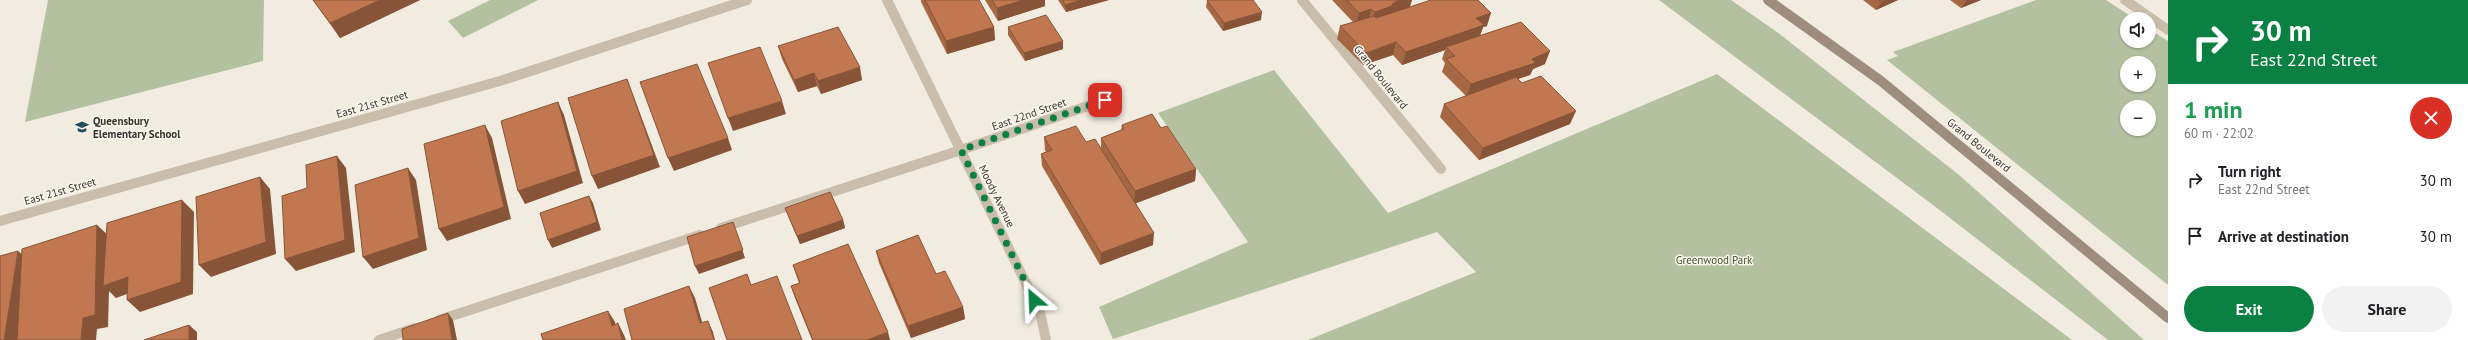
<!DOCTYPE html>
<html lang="en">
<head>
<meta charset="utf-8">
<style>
  :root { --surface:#fff; --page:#f2f2f2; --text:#202124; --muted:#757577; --accent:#0b8043 }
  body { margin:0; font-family:"PT Sans",sans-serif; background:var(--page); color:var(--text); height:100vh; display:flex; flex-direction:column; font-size:15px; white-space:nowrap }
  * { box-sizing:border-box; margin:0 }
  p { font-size:13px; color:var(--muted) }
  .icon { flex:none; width:22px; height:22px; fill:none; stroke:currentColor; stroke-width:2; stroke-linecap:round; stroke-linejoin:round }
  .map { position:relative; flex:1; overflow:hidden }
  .sheet { display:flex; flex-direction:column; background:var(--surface); width:300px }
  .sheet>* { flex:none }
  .top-card { background:#0b8043; color:#fff; overflow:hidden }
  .tools { position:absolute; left:2120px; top:12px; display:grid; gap:8px }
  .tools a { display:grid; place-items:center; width:36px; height:36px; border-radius:50%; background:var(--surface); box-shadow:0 1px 3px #0004; font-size:20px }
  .pin { position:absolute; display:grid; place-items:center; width:34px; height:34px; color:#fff; margin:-17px; border-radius:8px; box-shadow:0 2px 6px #0006 }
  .me { position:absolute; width:44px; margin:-22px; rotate:334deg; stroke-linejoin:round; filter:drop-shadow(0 0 3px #0008) }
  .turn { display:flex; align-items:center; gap:14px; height:84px; padding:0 16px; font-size:18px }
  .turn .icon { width:52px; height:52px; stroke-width:2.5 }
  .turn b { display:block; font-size:28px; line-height:34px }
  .round { display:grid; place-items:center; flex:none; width:42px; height:42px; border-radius:21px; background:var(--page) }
  .summary { display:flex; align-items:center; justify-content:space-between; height:68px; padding:0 16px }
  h1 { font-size:24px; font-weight:800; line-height:30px; color:#1e9e55 }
  .primary-button { display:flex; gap:8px; margin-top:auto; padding:8px 16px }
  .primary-button a { flex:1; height:46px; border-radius:24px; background:var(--accent); color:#fff; font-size:16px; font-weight:800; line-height:46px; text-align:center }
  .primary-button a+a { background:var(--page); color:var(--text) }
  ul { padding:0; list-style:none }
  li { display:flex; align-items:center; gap:12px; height:56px; padding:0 16px }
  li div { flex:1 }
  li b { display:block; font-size:15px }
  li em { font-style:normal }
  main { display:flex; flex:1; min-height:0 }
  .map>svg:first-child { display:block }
</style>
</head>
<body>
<main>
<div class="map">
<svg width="2168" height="340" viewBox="0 0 2168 340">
  <rect width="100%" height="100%" fill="#f2ece0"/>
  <g fill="#b3c1a1" fill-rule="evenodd">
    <path d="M48,0H264L263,61L25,122Z"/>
    <path d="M490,0H538L463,38L448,21Z"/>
    <path d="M1659,0H1731L1777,32L1958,174L2144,340H2108L1933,205Z"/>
    <path d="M2036,0H2106L2135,19H2127V41H2149V29L2168,41V285L1887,60L1898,56L1893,52ZM2127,63H2149V85H2127ZM2127,107H2149V129H2127Z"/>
    <path d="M1274,70L1388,213L1717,74L2072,340H1308L1476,272L1437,232L1113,339L1099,307L1248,242L1158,113Z"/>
  </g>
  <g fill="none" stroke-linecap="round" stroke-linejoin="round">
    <g stroke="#cabdac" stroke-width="10">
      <path d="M1302,0L1441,169"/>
      <path d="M721,228L961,150"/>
      <path d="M439,320L700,235"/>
      <path d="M379,340L415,328"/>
    </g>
    <g stroke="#cabdac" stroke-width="10">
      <path d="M887,0L1040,312L1046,340"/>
      <path d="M2125,0L2168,30"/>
      <path d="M961,150L1105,100"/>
      <path d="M0,221L500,81L747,0"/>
    </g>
    <path stroke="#9e8d7e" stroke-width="10" d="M1768,0L1881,81L2168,318"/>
  </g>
  <g fill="#a66745">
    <path d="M313,0H420L340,38Z"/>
    <path d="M921,0H979L994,27L995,40L947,54L921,2Z"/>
    <path d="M985,0H1045V6L998,21Z"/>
    <path d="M1058,0H1109L1066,12Z"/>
    <path d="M1207,0H1253L1261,20L1223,31L1206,7Z"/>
    <path d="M1332,0H1413H1412L1410,7L1487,26L1483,27L1480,36L1545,64L1533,69L1530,75L1518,79L1570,124L1479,160L1440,117L1444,104L1466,96L1442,72L1445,63L1442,59L1445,50L1402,65L1393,55L1363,65L1337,39L1340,26L1353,22Z"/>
    <path d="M1863,0H1898L1876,10Z"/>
    <path d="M1950,0H1981L1961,8Z"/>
    <path d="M1008,27L1063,49L1025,61L1008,35Z"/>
    <path d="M778,46L862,80L821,94L817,86L798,92L782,59Z"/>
    <path d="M1122,125L1161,128L1196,169L1195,181L1136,203L1153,245L1100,265L1042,166L1041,154L1046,152L1045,150L1044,137L1086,142L1101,149V138L1121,130Z"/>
    <path d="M785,208L843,220L845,228L800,244L788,215Z"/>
    <path d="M876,251L936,274L963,307L965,319L911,338L879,263Z"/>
    <path d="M793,265L890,340H812L795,298L791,286L799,283Z"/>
  </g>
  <g fill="#875438">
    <path d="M380,0H420L340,38L330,23Z"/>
    <path d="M1024,0H1045V6L998,21L997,8Z"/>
    <path d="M1081,0H1109L1066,12L1065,5Z"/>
    <path d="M1400,0H1413H1412L1409,8L1371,25L1375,12L1393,3Z"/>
    <path d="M1886,0H1898L1876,10L1882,2Z"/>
    <path d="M1967,0H1981L1961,8Z"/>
    <path d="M1371,9L1368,22L1356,26L1359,13Z"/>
    <path d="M1262,12L1261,20L1223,31L1224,23Z"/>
    <path d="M1491,13L1487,26L1483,27L1479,38L1446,47L1445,50L1402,65L1406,52L1476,18Z"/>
    <path d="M994,27L995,40L947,54L946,41Z"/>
    <path d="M1063,41V49L1025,61L1024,53Z"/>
    <path d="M1396,42L1393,55L1363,65L1366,53Z"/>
    <path d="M1550,51L1545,64L1533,69L1530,75L1467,96L1471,84Z"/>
    <path d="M860,67L862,80L821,94L818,81Z"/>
    <path d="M814,73L817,86L798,92L794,80Z"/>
    <path d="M627,79L632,92L660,167L598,189L592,176Z"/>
    <path d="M782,101L786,114L733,131L728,118Z"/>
    <path d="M558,102L564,115L583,183L525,204L518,191Z"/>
    <path d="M1576,111L1570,124L1479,160L1483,148Z"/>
    <path d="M485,125L492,138L511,219L447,241L439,229Z"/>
    <path d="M728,138L732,150L674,171L668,158Z"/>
    <path d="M337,156L346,168L355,252L296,271L285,259Z"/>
    <path d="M408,168L416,180L427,250L373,269L363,257Z"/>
    <path d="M1196,169L1195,181L1134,204L1135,191Z"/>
    <path d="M260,177L270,189L276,254L211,277L199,265Z"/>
    <path d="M589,196L593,203L601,230L552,248L548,240Z"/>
    <path d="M182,200L194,212L193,294L140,312L127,300Z"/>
    <path d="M843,220L845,228L800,244L797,236Z"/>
    <path d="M733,222L745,258L699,274L695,266Z"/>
    <path d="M97,225L110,237L141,289L116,298L109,291L108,327L97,329L96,340H81L83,318Z"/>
    <path d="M1154,233L1153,245L1100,265L1101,253Z"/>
    <path d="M18,251L32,263L20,340H4Z"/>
    <path d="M689,286L695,298L706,335L700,323Z"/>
    <path d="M963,307L965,319L911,338L908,326Z"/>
    <path d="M608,311L615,322L618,337L612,326Z"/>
    <path d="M448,313L453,320L457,340H452Z"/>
    <path d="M708,321L713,332L715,340H714Z"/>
    <path d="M618,323L624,335L626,340H622Z"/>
    <path d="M189,325L197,332V340H189Z"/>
    <path d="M888,332L890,340H867Z"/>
  </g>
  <g fill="#c17850" stroke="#875438">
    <path d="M313,0H380L330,23Z"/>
    <path d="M925,0H979L994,27L946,41Z"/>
    <path d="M992,0H1024L997,8Z"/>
    <path d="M1063,0H1081L1065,5Z"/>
    <path d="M1207,0H1253L1262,12L1224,23Z"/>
    <path d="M1347,0H1400L1393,3L1392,6L1375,12L1371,9L1359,13Z"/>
    <path d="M1431,0H1478L1491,13L1476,18L1484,25L1406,52L1396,42L1366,53L1340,26L1374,16L1376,18Z"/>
    <path d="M1879,0H1886L1882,2Z"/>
    <path d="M1046,15L1063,41L1024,53L1008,27Z"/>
    <path d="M1521,22L1550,51L1532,59L1535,63L1471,84L1446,59L1455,56L1446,47Z"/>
    <path d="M838,27L860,67L818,81L814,73L794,80L778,46Z"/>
    <path d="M760,47L782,101L728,118L708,63Z"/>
    <path d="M697,64L728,138L668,158L640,82Z"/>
    <path d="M1541,76L1576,111L1483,148L1444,104L1516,77L1522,83Z"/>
    <path d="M627,79L654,155L592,176L568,98Z"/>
    <path d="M558,102L577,171L518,191L501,121Z"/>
    <path d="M1152,114L1161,128L1167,126L1196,169L1135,191L1101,138L1124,129L1122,125Z"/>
    <path d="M485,125L504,207L439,229L424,144Z"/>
    <path d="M1076,126L1086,142L1095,139L1154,233L1101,253L1041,154L1052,150L1044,137Z"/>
    <path d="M337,156L345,240L285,259L282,196L307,188L306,165Z"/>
    <path d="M408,168L419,238L363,257L355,185Z"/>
    <path d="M260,177L266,242L199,265L196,197Z"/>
    <path d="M830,192L843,220L797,236L785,208Z"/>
    <path d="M589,196L597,222L548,240L540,213Z"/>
    <path d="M182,200L181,282L127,300L128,277L103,286L107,223Z"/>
    <path d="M733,222L743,250L695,266L687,237Z"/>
    <path d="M97,225L95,315L83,318L81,340H17L22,249Z"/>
    <path d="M918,235L936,274L945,271L963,307L908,326L876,251Z"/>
    <path d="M848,244L888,332L867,340H813L791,286L800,283L793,265Z"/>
    <path d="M18,251L4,340H0V256Z"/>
    <path d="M747,274L751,285L777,276L802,340H727L709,288Z"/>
    <path d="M689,286L700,323L708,321L714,340H632L624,309Z"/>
    <path d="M608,311L612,326L618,323L622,340H543L541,334Z"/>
    <path d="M448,313L452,340H403L402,329Z"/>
    <path d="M189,325V340H144Z"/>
  </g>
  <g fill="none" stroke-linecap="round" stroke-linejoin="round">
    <path stroke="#0b8043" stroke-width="7" stroke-dasharray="0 12.6" d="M1034,300L961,150L1105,100"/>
  </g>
  <defs>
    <g id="school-bare" transform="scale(1.08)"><path d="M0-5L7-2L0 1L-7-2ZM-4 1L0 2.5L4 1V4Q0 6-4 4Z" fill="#224f59" stroke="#faf5ed" stroke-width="2.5" paint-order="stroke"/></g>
  </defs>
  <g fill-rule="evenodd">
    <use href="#school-bare" x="82" y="127"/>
  </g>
  <g text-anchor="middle" stroke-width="3" stroke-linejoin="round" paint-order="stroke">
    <g font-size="11" fill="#39312b" stroke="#faf5ed">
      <text transform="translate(1381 77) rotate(51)" y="4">Grand Boulevard</text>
      <text transform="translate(372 104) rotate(-16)" y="4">East 21st Street</text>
      <text transform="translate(1029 114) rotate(-19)" y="4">East 22nd Street</text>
      <text transform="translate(1979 145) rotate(39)" y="4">Grand Boulevard</text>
      <text transform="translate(60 191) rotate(-16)" y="4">East 21st Street</text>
      <text transform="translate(997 196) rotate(64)" y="4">Moody Avenue</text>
    </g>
    <g font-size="11" font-weight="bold" fill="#39312b" stroke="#faf5ed" text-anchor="start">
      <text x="93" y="125">Queensbury<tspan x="93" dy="13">Elementary School</tspan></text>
    </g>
    <g font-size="11" fill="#445630" stroke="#faf5ed">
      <text x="1714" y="264">Greenwood Park</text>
    </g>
  </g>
</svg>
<div class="tools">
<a><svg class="icon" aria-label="sound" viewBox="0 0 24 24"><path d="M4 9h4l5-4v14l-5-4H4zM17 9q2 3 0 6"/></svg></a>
<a>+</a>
<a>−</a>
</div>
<div class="pin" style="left:1105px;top:100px;background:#d93025"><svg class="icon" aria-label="arrive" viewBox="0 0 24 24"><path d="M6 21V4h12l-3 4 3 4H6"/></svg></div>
<svg class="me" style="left:1034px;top:300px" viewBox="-20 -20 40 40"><path d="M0-17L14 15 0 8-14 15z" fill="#0b8043" stroke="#fff" stroke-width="4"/></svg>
</div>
<section class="sheet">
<div class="top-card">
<div class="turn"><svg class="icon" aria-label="right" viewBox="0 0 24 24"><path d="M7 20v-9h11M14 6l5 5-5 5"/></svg><div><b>30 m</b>East 22nd Street</div></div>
</div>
<div class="summary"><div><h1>1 min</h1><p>60 m · 22:02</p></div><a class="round" style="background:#d93025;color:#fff"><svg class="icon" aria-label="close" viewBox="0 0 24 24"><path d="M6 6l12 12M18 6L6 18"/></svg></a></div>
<ul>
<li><svg class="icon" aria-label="right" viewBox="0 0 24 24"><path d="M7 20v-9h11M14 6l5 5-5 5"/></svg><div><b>Turn right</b><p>East 22nd Street</p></div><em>30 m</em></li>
<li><svg class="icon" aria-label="arrive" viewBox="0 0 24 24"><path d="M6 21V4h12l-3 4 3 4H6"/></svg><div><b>Arrive at destination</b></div><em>30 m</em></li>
</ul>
<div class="primary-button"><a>Exit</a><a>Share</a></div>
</section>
</main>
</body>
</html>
